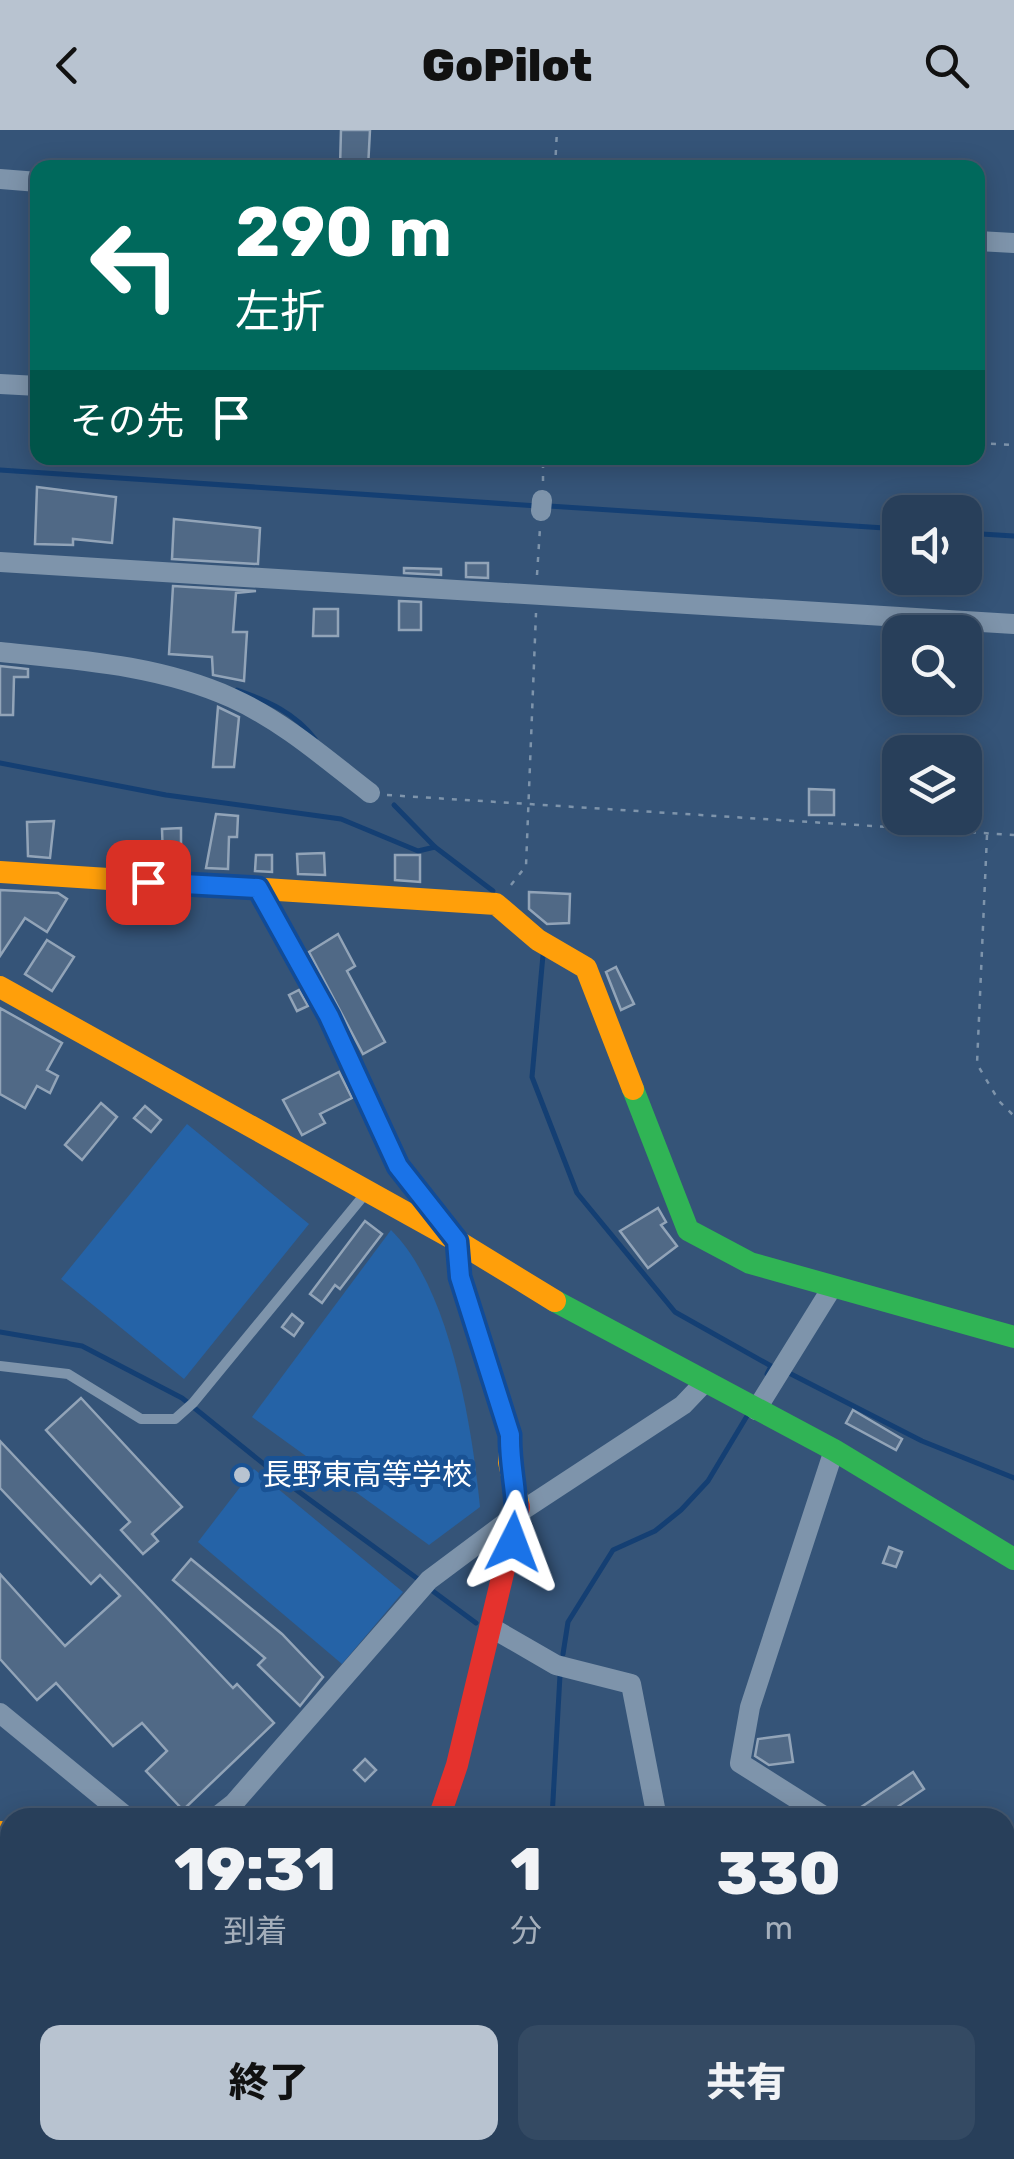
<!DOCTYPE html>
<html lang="ja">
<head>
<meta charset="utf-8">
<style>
  :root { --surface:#283f5a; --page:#344a63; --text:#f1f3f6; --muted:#a5afbb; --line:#445870; --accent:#b8c3d0 }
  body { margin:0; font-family:Rubik,"Noto Sans JP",sans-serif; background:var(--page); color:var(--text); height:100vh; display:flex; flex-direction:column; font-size:38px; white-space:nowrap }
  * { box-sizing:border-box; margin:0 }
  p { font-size:32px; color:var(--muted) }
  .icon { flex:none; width:55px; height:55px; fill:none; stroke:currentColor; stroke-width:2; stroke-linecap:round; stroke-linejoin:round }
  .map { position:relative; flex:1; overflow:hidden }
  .panel { position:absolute; left:0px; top:1678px; width:1015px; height:352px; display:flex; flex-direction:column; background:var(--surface); border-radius:30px 30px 0 0; box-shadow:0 5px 25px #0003,0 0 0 2px var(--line) }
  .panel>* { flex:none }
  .hud { position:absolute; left:30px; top:30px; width:955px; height:305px; border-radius:20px; box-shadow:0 5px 25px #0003,0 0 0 2px var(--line); background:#00695c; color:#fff; overflow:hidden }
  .controls { position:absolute; left:882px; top:365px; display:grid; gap:20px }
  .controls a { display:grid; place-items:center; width:100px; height:100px; border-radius:20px; background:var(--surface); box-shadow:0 5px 25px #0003,0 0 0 2px var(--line); font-size:50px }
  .pin { position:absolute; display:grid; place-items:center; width:85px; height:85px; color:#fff; margin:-42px; border-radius:20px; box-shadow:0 5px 15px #0006 }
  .me { position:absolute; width:110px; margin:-55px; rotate:3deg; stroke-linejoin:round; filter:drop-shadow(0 0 8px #0008) }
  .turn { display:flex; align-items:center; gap:35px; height:210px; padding:0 40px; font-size:45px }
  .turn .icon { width:130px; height:130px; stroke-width:2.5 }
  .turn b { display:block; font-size:70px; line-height:85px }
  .then { display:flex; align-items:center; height:95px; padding:0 40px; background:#0003; gap:20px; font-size:38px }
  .eta { display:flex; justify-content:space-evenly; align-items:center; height:170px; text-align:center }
  .eta b { font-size:60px; font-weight:800; line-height:70px }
  .button { display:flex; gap:20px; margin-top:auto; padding:20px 40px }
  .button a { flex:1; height:115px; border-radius:20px; background:var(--accent); color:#111; font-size:40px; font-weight:800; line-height:115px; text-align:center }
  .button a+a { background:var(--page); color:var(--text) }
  header { display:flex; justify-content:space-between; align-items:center; height:130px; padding:0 40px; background:var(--accent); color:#111; font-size:45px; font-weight:800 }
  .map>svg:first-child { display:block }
</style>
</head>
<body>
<header><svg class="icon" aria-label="back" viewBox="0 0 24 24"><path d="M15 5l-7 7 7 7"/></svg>GoPilot<svg class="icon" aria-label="search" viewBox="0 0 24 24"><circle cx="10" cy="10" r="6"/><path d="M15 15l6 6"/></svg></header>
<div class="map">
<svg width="1014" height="2029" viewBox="0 0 1014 2029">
  <rect width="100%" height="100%" fill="#355478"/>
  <g fill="#2563a7">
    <path d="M187,994L309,1094L184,1249L61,1149Z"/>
    <path d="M391,1100C450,1158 472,1296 480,1377L429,1415L252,1287Z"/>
    <path d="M254,1339L403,1462L342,1534L198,1412Z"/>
    <path d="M0,1726H10V2020H388L386,2029H0Z"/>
  </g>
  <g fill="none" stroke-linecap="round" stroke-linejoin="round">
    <g stroke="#143f73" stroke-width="5">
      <path d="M0,340L538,376"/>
      <path d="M549,376L900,399"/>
      <path d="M965,403L1014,406"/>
      <path d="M237,560C268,571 295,583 315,609"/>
      <path d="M0,633L166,665L341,689L418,721L435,717"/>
      <path d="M394,675L435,717L493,761"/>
      <path d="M543,825L532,947L577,1063L675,1182L771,1236L767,1244"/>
      <path d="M0,1202L82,1216L182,1268L291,1356L422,1452"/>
      <path d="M789,1243L922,1311L1014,1348"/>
      <path d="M430,1459L476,1493"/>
      <path d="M563,1524L568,1492L613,1420L655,1401L681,1380L708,1351L747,1286"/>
      <path d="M552,1688L560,1545"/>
      <path d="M1005,1938L1014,1940"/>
      <path d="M524,2029H525"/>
    </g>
  </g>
  <g fill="#506986" stroke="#92a4b8" stroke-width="2.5">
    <path d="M341,0H370L368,38H340Z"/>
    <path d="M37,357L116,367L112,413L73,409V415L35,414Z"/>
    <path d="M174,389L260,398L258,434L172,429Z"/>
    <path d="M466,433H488V448L466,447Z"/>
    <path d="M404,438L441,439V445L404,443Z"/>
    <path d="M173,456L256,461L236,463L233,502H247L244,551L213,545L212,527L169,524Z"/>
    <path d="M399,471L421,472V500H399Z"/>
    <path d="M314,479H338V506H313Z"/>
    <path d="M0,536L28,539V547H14L13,585H0Z"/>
    <path d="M218,577L239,587L234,637H213Z"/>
    <path d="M809,659L834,660V685H809Z"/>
    <path d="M216,684L238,686L237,707H229L228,739L206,738Z"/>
    <path d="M54,691L50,728L28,726L27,692Z"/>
    <path d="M181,698V728H163L162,699Z"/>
    <path d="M324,723L325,745L298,744L297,724Z"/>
    <path d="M256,725H272V742L255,741Z"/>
    <path d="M395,725H420V752L395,750Z"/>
    <path d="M0,760L58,763L67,769L47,802L25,788L0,826Z"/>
    <path d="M529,762L570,764L569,793L547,794L529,779Z"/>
    <path d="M338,804L355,836L347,841L385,912L363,924L309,822Z"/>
    <path d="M47,810L74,827L52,861L25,844Z"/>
    <path d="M616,837L634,874L621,880L606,842Z"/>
    <path d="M299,860L308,876L297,881L289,865Z"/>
    <path d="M0,878L62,913L47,940L58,946L50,963L37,956L25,978L0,964Z"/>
    <path d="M339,942L352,968L320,984L325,993L302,1005L283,970Z"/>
    <path d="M101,973L117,987L82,1030L65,1015Z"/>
    <path d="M145,976L161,990L151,1002L134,988Z"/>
    <path d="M658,1078L666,1092L661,1095L677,1116L648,1138L620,1101Z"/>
    <path d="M365,1091L382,1104L340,1159L335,1155L322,1173L310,1164Z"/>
    <path d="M292,1184L303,1193L294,1206L282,1197Z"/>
    <path d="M81,1268L182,1377L152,1404L158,1411L143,1424L121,1400L130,1392L46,1300Z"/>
    <path d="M853,1280L902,1309L896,1320L846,1293Z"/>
    <path d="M0,1311L233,1558L237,1554L274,1593L183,1680L146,1641L167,1621L142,1593L113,1616L56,1553L37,1570L0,1529V1444L65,1516L120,1466L100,1445L91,1454L0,1358Z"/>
    <path d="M889,1417L902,1422L896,1437L883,1433Z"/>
    <path d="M191,1429L282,1504L323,1547L300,1576L258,1535L265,1528L173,1450Z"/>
    <path d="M789,1605L793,1632L769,1635L755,1626L758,1609Z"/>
    <path d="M365,1629L376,1640L365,1651L354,1640Z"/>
    <path d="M913,1642L924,1659L881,1688H845Z"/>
  </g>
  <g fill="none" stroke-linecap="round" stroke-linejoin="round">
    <g stroke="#7e94ab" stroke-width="2.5" stroke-dasharray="5 8" stroke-linecap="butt">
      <path d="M555,38L557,0"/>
      <path d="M978,313L1014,315"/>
      <path d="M543,351V328"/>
      <path d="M537,445L540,398"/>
      <path d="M387,665L1014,705"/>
      <path d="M987,705L977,934L999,971L1014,986"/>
      <path d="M511,755L526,736L536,483"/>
      <path d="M1005,1872L1014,1877"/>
      <path d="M500,2020L582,2029"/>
      <path d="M643,2029L644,2020"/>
    </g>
    <g stroke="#7e94ab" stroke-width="10">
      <path d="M0,1236L68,1244L141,1289H175L193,1273L365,1064"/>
      <path d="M0,1853L10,1852"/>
      <path d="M287,2020L289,2029"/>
    </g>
    <g stroke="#7e94ab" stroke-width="20">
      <path d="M0,49L38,52"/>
      <path d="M978,111L1014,113"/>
      <path d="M0,254L38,256"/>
      <path d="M541,381L542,370"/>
      <path d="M0,432L1014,494"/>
      <path d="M0,522C78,530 159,535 232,568C283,591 326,629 370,663"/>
      <path d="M258,759L329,886L398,1036L453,1106"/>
      <path d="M756,1280L833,1156"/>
      <path d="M492,1498L556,1535L631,1554L657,1688"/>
      <path d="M0,1583L128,1688"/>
      <path d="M215,1688L234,1673L429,1450L520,1382L683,1275L704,1253"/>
      <path d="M827,1688L740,1633L750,1577L834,1320"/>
      <path d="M0,1904L10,1902"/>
      <path d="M154,2020L161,2029"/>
    </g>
    <g stroke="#30b455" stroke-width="22">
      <path d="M633,959L688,1100L750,1133L1014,1207"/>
      <path d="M555,1171L834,1320L1014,1429"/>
      <path d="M394,2029L395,2020"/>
    </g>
    <g stroke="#ff9f0a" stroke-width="22">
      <path d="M0,742L496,774L538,810L586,838L633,959"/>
      <path d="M0,857L457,1111L555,1171"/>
      <path d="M457,1111L460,1147L510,1305L509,1332L519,1377"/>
      <path d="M0,1702L10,1703"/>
      <path d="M1005,1819L1014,1820"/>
    </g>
    <path stroke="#e5322d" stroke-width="22" d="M439,1688L457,1635L519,1377"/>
  </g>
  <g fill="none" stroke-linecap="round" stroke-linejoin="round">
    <g stroke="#114b97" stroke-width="25">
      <path id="route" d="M148,752L258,758L329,886L398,1036L457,1111L460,1147L510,1305C509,1343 522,1375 513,1412"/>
    </g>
    <use href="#route" stroke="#1a73e8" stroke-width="18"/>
  </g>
  <circle fill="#b8c3d0" stroke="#195294" stroke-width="4" cx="242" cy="1345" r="10"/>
  <g text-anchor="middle" stroke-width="10" stroke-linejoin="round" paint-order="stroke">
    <g font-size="30" fill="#fff" stroke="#195294" text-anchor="start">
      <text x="262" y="1355">長野東高等学校</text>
    </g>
  </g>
</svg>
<div class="controls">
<a><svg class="icon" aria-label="sound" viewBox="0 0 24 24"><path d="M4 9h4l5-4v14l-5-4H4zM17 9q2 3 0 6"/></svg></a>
<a><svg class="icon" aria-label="search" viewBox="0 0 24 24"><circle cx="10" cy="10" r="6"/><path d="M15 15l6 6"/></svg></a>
<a><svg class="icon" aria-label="layers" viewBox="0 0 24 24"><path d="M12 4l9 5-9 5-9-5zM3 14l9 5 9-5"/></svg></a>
</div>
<div class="pin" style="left:148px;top:752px;background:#d93025"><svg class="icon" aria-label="arrive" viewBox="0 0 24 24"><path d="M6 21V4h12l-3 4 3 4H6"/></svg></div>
<svg class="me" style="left:513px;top:1412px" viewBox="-20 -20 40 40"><path d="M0-17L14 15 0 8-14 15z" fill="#1a73e8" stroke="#fff" stroke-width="4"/></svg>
<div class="hud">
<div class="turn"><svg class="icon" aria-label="left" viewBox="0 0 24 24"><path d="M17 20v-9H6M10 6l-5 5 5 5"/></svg><div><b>290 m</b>左折</div></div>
<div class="then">その先<svg class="icon" aria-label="arrive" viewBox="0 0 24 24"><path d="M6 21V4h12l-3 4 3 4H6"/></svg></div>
</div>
<section class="panel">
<div class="eta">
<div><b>19:31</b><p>到着</p></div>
<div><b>1</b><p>分</p></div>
<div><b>330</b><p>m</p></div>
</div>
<div class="button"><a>終了</a><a>共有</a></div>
</section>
</div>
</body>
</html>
